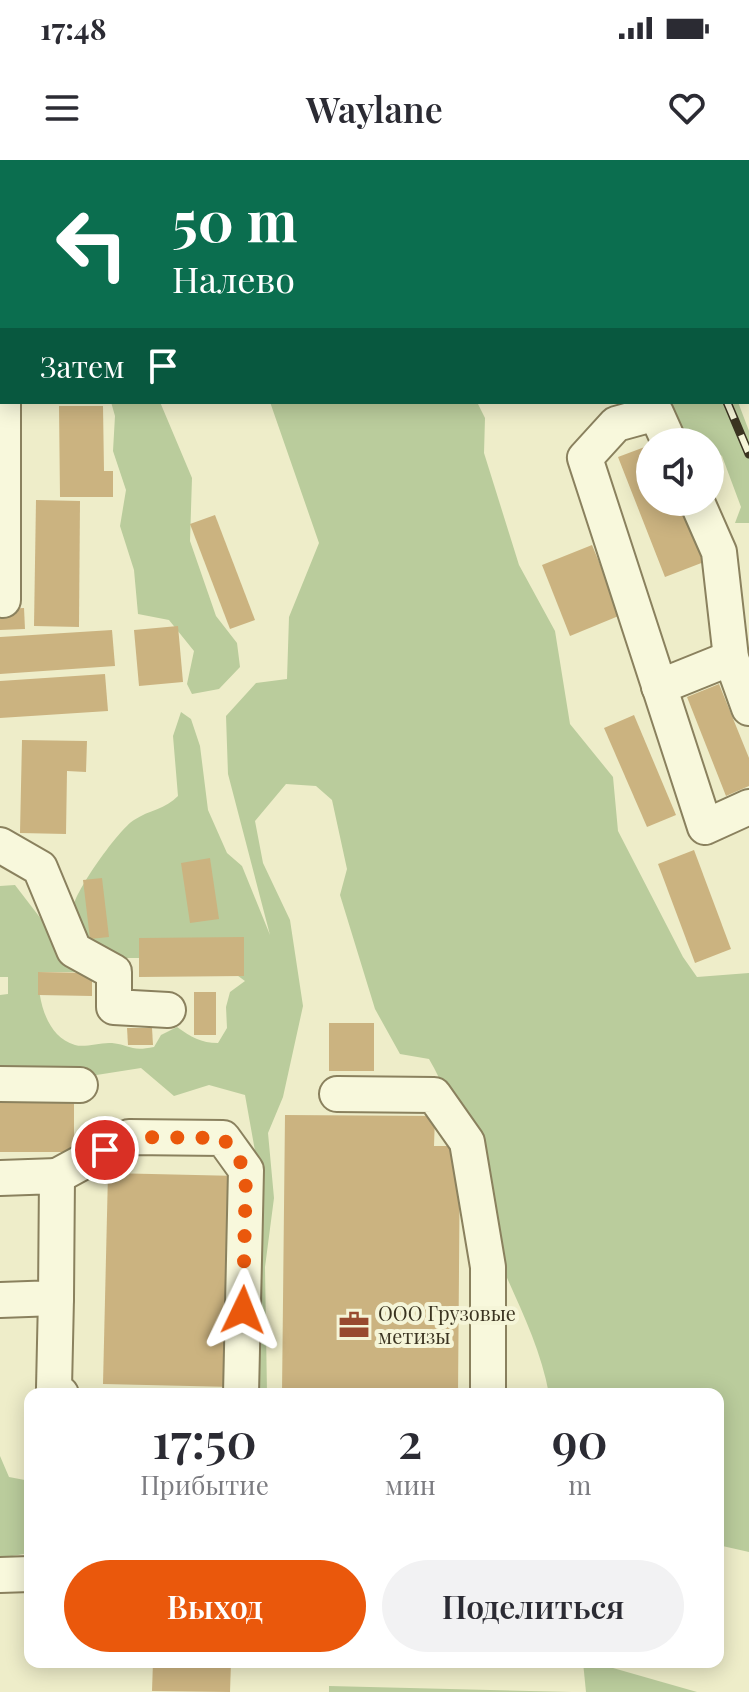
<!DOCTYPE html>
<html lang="ru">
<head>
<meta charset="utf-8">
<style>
  :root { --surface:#fff; --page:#f2f2f3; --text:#2b2b33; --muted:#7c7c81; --accent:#ea580c }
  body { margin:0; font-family:"Playfair Display",serif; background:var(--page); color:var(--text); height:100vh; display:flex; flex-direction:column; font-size:30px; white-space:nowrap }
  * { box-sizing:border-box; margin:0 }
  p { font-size:26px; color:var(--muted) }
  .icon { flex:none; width:44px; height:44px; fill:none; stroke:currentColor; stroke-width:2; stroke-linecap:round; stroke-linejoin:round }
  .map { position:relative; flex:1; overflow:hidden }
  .panel { position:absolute; left:24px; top:1228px; width:700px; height:280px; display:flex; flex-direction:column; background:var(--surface); border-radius:16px; box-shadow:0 4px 20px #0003 }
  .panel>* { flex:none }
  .hud { position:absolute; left:0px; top:0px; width:750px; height:244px; box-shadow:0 4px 20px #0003; background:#0b6e4f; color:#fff; overflow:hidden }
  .fabs { position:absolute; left:636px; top:268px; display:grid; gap:16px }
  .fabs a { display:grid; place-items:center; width:88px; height:88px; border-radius:50%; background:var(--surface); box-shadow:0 4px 20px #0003; font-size:40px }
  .pin { position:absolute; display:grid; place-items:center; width:68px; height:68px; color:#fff; margin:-34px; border:4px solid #fff; border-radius:50%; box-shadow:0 2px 8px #0007 }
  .me { position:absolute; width:88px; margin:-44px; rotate:2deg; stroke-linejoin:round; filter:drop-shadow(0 0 6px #0008) }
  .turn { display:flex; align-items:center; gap:28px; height:168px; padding:0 40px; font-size:36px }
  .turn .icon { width:104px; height:104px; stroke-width:2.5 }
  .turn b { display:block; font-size:56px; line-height:68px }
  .then { display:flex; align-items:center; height:76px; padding:0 40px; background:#0003; gap:16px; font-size:30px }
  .eta { display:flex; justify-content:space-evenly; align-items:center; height:136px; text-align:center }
  .eta b { font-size:48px; font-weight:600; line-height:56px }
  .cta { display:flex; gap:16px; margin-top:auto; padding:16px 40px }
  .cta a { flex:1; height:92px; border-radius:48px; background:var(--accent); color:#fff; font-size:32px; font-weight:600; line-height:92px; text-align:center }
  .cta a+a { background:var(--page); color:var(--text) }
  .status { display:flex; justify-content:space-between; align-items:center; height:56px; padding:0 40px; background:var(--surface); direction:ltr }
  .status svg { height:22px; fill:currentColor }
  header { display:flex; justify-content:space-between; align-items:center; height:104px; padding:0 40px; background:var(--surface); font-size:36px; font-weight:600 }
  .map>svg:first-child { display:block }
</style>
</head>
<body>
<div class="status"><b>17:48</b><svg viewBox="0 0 49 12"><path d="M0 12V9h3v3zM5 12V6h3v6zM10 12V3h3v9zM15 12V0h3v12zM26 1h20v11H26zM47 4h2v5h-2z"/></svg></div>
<header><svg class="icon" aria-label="menu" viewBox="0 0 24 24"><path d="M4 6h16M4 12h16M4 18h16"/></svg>Waylane<svg class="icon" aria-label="heart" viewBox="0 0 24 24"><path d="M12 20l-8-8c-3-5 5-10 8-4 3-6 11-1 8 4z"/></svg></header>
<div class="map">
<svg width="749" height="1532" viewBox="0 0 749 1532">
  <rect width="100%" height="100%" fill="#eeedc9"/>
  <g fill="#bacc9c">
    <path d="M111,242H160L192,318L190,381L216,456L237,483L240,507L219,529L192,534L187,524L194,491L169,460L138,454L134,410L120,366L126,330L113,291L115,256Z"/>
    <path d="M270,242H477L485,258L484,293L519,405L555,471L570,564L613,617L618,671L683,797L697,817L749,813V1392L718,1385V1234H549C538,1173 504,1120 484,1061C466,1007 458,948 429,899L400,894L375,849L340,735L347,709L332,640L316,626L286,624L255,661L263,703L290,760L303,846L283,937L268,973L274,1038L265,1107L267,1234H244L257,1002L245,935L209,925L174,936L141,908L52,922L0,925V835L8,834V817H0V726L15,725L71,798L90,812H38C38,838 45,876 75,885C85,888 100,882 112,883C131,885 130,892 154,887L161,875L177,867C191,877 201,883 218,883L227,868L226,847L230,832L245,821L204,791L165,798H114L78,780C76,770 72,757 73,748C75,731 119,669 134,660C149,650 166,649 178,636L173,576L181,552L191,559L200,586L208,650L227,693L242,706L270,775L228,614L226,556L256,523L287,519L289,457L319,383Z"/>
    <path d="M672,242H738L749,271V363H735L741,347L722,296L710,289V282C688,282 671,264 672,242Z"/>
    <path d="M0,1296L9,1317L30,1321V1393L0,1398Z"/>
    <path d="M583,1502H592L697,1532H586Z"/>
    <path d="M329,1526L572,1532H329Z"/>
  </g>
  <g fill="#cbb380">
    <path d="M59,246H103L104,311H113V337H60Z"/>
    <path d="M650,285V342H681L704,402L665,417L618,297Z"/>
    <path d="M36,340L80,341L79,467L34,466Z"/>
    <path d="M215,355L255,460L230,469L190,364Z"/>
    <path d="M592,385L621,455L570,476L542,405Z"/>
    <path d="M24,448L25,469L0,470V449Z"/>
    <path d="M178,466L183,522L139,526L134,470Z"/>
    <path d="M112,470L115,506L0,514V477Z"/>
    <path d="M105,514L108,551L0,558V521Z"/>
    <path d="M719,524L749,598V626L726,636L687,537Z"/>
    <path d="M634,555L676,655L647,667L604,568Z"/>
    <path d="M22,580L87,581L86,612L67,611L66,674L20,673Z"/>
    <path d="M694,690L731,789L695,803L658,704Z"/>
    <path d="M210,698L219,759L190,763L181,703Z"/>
    <path d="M102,718L109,777L90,779L83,720Z"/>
    <path d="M244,777V816L139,817V778Z"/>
    <path d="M38,812L92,813V836L38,835Z"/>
    <rect x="194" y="832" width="22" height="43"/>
    <rect x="329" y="863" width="45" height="48"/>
    <path d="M127,868H152L153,885H128Z"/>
    <path d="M74,931V992H0V932Z"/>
    <path d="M285,955L435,956L434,986H460L458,1234H282Z"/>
    <path d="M108,1013L239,1016L233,1227L103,1224Z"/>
    <path d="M153,1502H231L230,1532L152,1531Z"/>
  </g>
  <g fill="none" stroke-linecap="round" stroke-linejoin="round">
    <g stroke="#8a815e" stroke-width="38">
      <g id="minor">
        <path d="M615,0L617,2"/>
        <path d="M466,2V0"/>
        <path d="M0,102H2"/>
        <path d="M748,105H749"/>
        <path d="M669,282L656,253L616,264L585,298L705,667L749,647"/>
        <path d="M697,342L719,392L731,498L749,548"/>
        <path d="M3,440V242"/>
        <path d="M659,527L731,498"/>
        <path d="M0,685L40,708L74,790L114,812V847L168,850"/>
        <path d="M0,924L80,925"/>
        <path d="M337,934L434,935L467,982L488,1107V1234"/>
        <path d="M57,1016L129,977L223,978L246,1010L241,1234"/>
        <path d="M0,1018L57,1016L56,1138L0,1140"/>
        <path d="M56,1138L54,1228L61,1234"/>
        <path d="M0,1415L30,1414"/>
      </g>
    </g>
    <use href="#minor" stroke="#f8f8dc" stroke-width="34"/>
    <g stroke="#3b3421" stroke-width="9">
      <g id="rail">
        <path d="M11,0V2"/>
        <path d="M274,0V2"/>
        <path d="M558,0L561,2"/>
        <path d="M727,242L749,294"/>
      </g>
    </g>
    <use href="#rail" stroke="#f5f5d8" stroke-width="6" stroke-dasharray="18" stroke-linecap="butt"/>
  </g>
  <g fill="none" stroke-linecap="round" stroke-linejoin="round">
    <path stroke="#ea580c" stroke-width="14" stroke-dasharray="0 25.2" d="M105,990L129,977L223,978L246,1010L243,1150"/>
  </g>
  <defs>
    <g id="office-bare" transform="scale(2.4)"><path d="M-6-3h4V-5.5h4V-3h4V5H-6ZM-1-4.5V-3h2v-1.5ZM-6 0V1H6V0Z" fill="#984a2f" stroke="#f5f5d8" stroke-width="2.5" paint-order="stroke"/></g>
  </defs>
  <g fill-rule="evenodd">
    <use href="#office-bare" x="354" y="1165"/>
  </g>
  <g text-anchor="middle" stroke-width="8" stroke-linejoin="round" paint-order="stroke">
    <g font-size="20" fill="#3b3421" stroke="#f5f5d8" text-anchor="start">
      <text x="378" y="1161">ООО Грузовые<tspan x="378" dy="23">метизы</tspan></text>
    </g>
  </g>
</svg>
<div class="fabs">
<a><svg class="icon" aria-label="sound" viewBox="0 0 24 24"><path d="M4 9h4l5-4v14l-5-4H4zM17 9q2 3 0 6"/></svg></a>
</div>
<div class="pin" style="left:105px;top:990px;background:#d93025"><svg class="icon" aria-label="arrive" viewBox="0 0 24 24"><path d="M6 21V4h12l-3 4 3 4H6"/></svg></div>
<svg class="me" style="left:243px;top:1150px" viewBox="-20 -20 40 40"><path d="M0-17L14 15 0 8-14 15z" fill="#ea580c" stroke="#fff" stroke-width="4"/></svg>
<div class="hud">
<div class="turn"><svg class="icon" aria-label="left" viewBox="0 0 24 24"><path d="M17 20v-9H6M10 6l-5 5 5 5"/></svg><div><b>50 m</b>Налево</div></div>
<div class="then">Затем<svg class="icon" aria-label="arrive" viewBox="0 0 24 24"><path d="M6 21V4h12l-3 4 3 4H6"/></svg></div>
</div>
<section class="panel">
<div class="eta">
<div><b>17:50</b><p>Прибытие</p></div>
<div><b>2</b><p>мин</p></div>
<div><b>90</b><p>m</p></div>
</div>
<div class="cta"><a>Выход</a><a>Поделиться</a></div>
</section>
</div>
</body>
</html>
